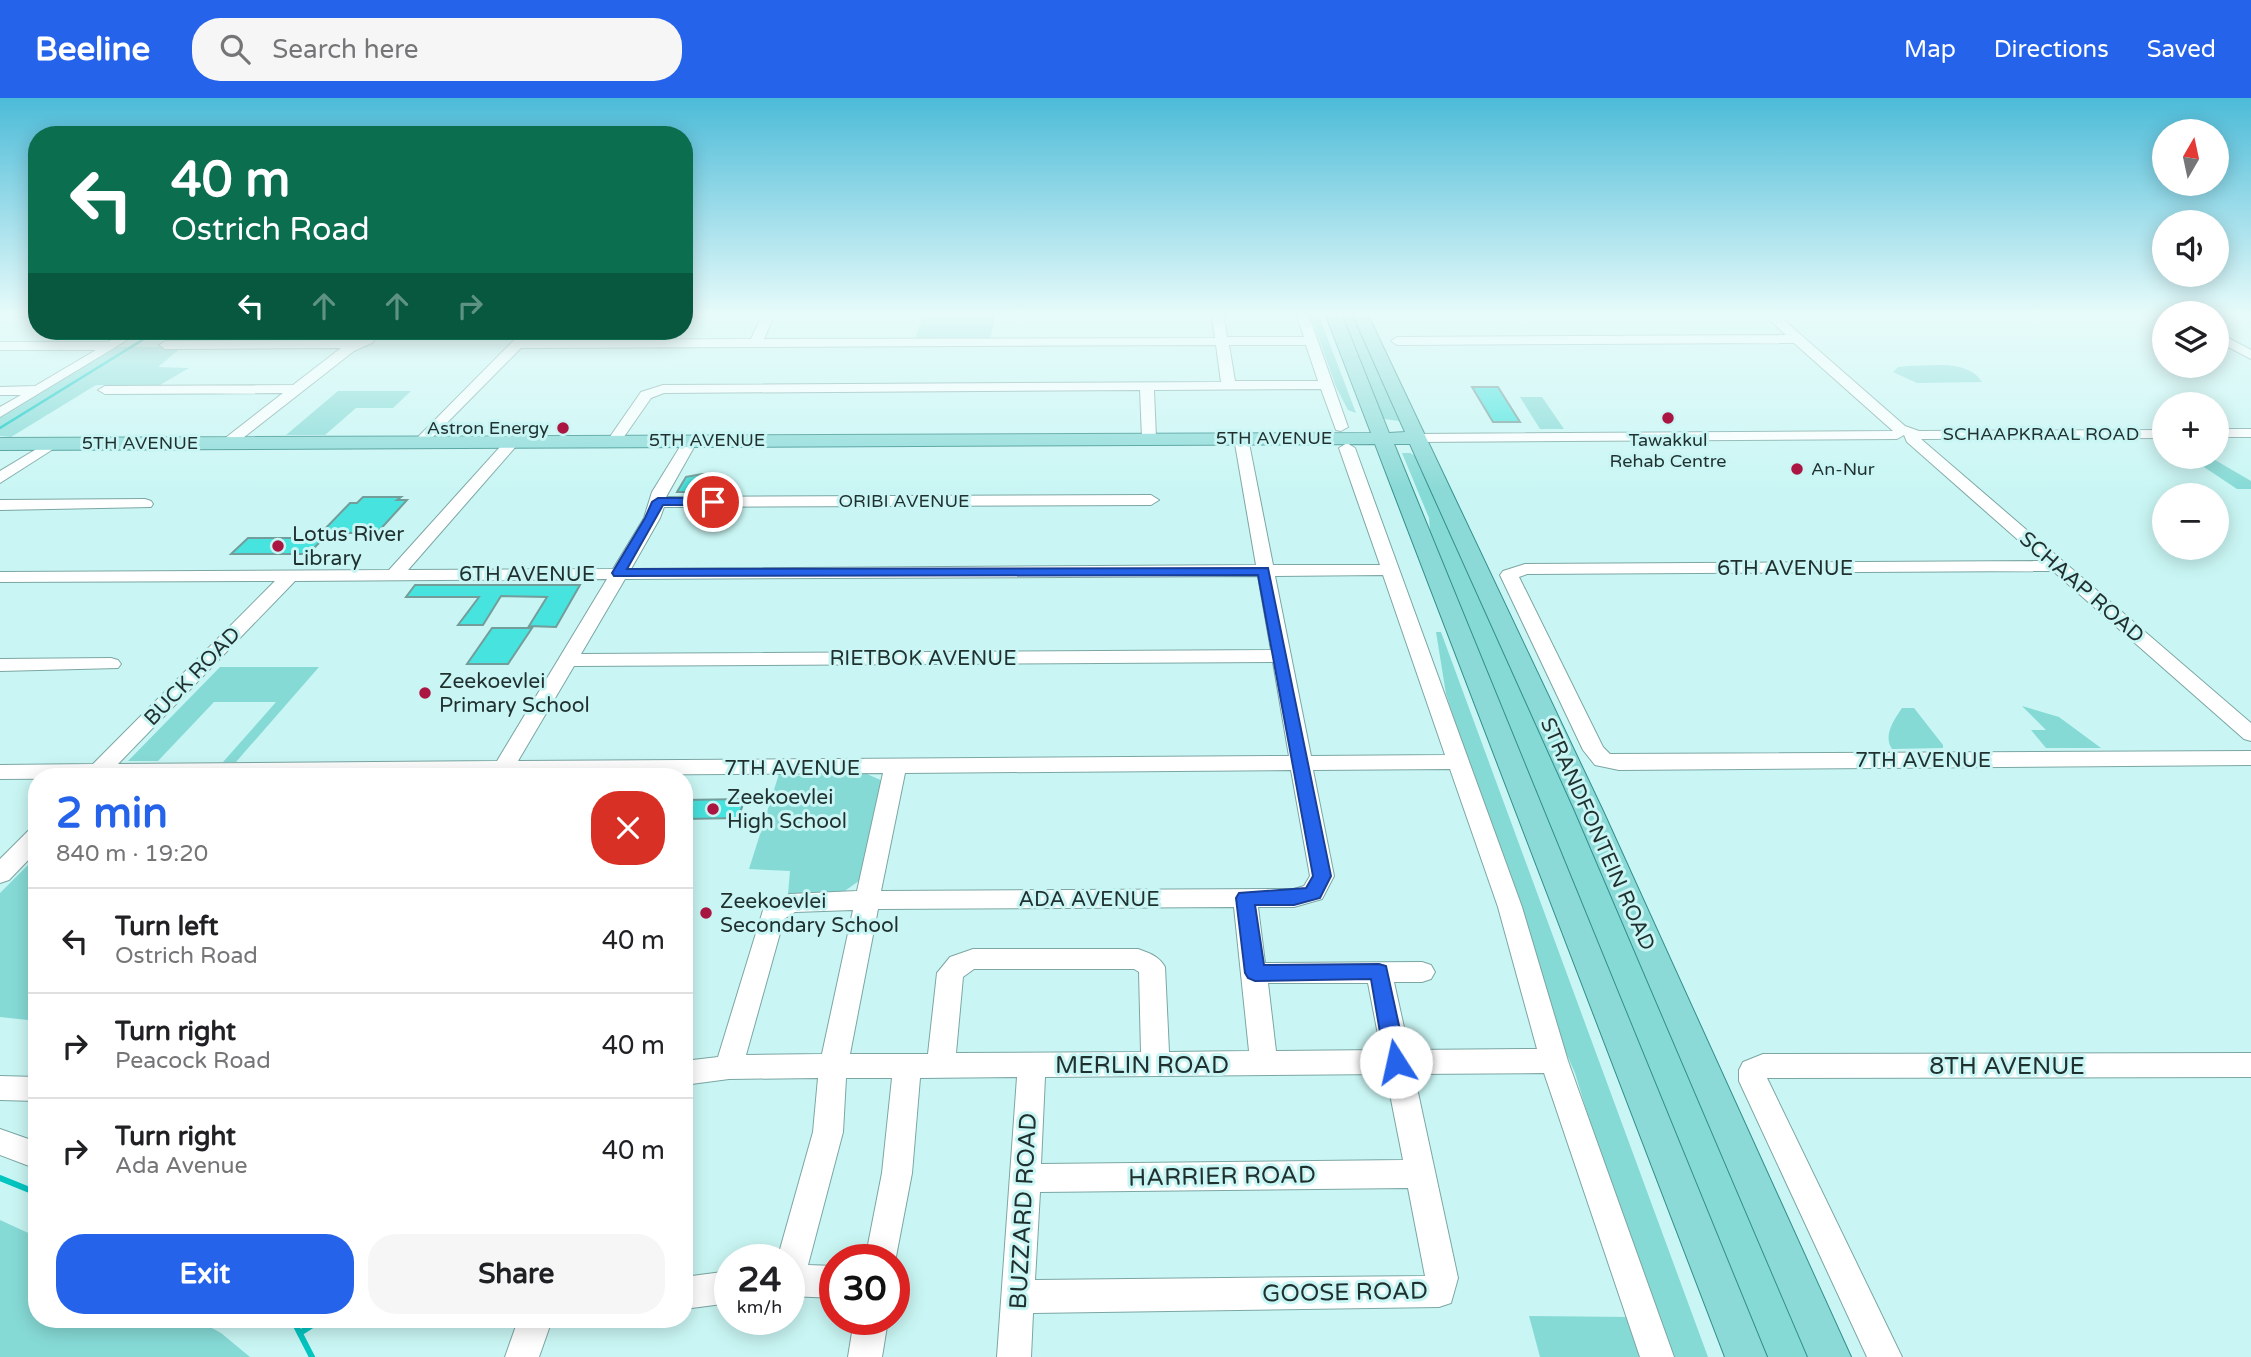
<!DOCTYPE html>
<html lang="en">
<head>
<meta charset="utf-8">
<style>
  :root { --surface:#fff; --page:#f6f6f6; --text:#202124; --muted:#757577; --line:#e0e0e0; --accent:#2563eb }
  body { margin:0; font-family:"Varela Round",sans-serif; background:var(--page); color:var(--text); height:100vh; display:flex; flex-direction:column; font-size:26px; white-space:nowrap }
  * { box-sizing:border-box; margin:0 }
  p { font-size:23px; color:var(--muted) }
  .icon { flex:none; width:38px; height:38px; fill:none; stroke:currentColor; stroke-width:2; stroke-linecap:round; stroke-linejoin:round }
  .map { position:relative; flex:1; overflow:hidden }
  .side { position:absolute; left:28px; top:670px; width:665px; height:560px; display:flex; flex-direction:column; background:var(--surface); border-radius:28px; box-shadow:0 4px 18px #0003 }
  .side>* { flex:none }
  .top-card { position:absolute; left:28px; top:28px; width:665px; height:214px; border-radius:28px; box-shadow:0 4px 18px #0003; background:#0b6e4f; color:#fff; overflow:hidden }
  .needle { width:46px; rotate:9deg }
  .fabs { position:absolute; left:2152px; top:21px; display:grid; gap:14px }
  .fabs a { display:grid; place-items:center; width:77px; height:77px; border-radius:50%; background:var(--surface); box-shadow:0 4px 18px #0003; font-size:35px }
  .speed { position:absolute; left:714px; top:1146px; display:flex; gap:14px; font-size:35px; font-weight:700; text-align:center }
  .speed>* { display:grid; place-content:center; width:91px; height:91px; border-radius:50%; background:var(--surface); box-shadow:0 4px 18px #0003; line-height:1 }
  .speed small { font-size:18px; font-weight:400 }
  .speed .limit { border:10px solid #d22; background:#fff; color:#111 }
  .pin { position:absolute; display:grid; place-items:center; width:60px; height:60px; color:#fff; margin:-30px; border:4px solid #fff; border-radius:50%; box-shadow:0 2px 7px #0007 }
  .me { position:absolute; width:77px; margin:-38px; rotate:350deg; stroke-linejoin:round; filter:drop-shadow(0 0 5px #0008) }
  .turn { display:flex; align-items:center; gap:24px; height:147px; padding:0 28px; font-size:32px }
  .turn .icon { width:91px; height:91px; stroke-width:2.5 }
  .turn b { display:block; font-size:49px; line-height:60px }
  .lanes { display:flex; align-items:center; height:66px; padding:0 28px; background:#0003; justify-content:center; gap:35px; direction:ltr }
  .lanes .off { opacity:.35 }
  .round { display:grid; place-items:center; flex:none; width:74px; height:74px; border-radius:28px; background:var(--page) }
  .headline { display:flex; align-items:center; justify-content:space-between; height:119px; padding:0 28px }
  h1 { font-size:42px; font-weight:700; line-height:52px; color:var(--accent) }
  .action { display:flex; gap:14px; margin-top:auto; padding:14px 28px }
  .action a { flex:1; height:80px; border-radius:28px; background:var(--accent); color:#fff; font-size:28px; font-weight:700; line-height:80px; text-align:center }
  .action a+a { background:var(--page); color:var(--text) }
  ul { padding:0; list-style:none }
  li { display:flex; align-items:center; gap:21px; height:105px; padding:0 28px; border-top:2px solid var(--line) }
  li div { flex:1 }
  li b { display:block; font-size:26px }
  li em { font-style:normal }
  header { display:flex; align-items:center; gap:42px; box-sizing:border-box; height:98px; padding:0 35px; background:var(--accent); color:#fff }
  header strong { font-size:33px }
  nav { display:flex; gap:38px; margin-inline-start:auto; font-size:24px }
  .search { width:490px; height:63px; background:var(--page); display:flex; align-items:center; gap:18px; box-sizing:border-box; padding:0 24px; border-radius:28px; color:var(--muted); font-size:26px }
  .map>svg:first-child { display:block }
</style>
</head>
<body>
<header>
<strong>Beeline</strong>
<div class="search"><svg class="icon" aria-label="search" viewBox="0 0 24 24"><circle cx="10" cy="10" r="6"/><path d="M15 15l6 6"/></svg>Search here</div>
<nav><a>Map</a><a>Directions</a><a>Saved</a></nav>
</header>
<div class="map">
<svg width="2251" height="1259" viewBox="0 0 2251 1259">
  <rect width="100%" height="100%" fill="#c9f6f4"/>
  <g fill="#86dad6">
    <path d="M684,215H699L681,238L575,241L581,233H684Z"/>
    <path d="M924,215H996L990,241H915Z"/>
    <path d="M1310,215H1318L1356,315L1348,312L1336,289Z"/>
    <path d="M1340,215H1352L1399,323L1384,321Z"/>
    <path d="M114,249H182L158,269L189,270L160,287H96L11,339L0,338V319Z"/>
    <path d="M1908,268C1931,268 1968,261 1982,284L1917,285L1893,274L1898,269Z"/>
    <path d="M338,293H411L393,310H356L325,337H286Z"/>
    <path d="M1520,299H1542L1564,331H1540Z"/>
    <path d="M1402,355H1410L1417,359L1464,468L1470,476L1571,700L1812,1259H1762L1431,446L1429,420Z"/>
    <path d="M2189,359H2210L2251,383V391H2237Z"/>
    <path d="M1436,534H1441L1708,1259H1673L1604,1070L1575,975L1560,941L1446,596Z"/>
    <path d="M220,569H319L236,664H223L276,604H214L158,663H128Z"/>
    <path d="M2022,608L2059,619L2101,650H2046L2031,632H2046Z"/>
    <path d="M1902,610H1914L1943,647V650L1892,651C1883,637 1894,622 1902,610Z"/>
    <path d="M779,676L791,678L867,676L885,684L863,780L842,795L788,796L790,773L749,771Z"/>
    <path d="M37,758V923L0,919V795Z"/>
    <path d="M0,1122L37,1139V1222H197L221,1235L250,1259H0Z"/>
    <path d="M1529,1218L1632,1219L1645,1259H1540Z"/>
  </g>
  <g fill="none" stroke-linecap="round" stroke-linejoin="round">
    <path stroke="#03c5c0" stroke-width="2.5" d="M0,330L157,233"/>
    <g stroke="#03c5c0" stroke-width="6">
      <path d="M0,1080L37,1095"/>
      <path d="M293,1222L312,1259"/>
      <path d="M300,1235L320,1222"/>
    </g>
  </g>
  <g fill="#47e3de" stroke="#739d9a" stroke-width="2">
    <path d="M1472,289H1498L1520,324H1493Z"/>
    <path d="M702,376L715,379L708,394H677L686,379Z"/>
    <path d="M363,399H401L397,402H407L377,435H321L350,405H357Z"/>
    <path d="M248,440H324L308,456H231Z"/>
    <path d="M415,487H580L556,529L529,528L547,499L501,498L483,527H458L479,499H406Z"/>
    <path d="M492,530H532L508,566H467Z"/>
    <path d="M745,701L738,720L684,721V702Z"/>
  </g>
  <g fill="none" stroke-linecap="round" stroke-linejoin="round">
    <g stroke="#7ba6a3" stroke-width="2">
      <g id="minor">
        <path d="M763,215H775L764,241L1215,240L1211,215H1223L1227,239H1304L1296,215H1308L1348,329L1341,333L1336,332L1321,291L1154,292L1156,340L1149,344L1142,340L1140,292L664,295L651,300L619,346L614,347L607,343L641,294L663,287L1221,284L1216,247L521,250L426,346L421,347L414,343L522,234H530L532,237L528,242L751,241ZM1229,247H1306L1318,283H1235Z"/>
        <path d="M1762,215H1776L1905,328L1919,333L2165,332V340L1921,341L2251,625V643L2244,641L2053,473L1527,476L1519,479L1603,649L1610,656L2251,653V667L1619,672L1595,667L1583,652L1500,477L1503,473L1525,466L2042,463L1907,344L1904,337L1897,341L1415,344L1408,340L1415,336L1893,333L1794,245L1397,247L1391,243L1397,239L1786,237Z"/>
        <path d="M128,233H142L0,319V309L21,297H0V289L35,288L96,252H0V244H108Z"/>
        <path d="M369,233H382L372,245L354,253L234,347H224L222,344L224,341L283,295L105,296L98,292L105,288L293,287L341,250L165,251L159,247L165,243L356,242Z"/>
        <path d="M2217,234L2251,252V261L2217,243Z"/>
        <rect x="2217" y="331" width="34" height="8"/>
        <path d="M1241,336L1248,340L1273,467H1380L1339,350L1347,345L1355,350L1522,809L1568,963L1674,1259H1640L1544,975L1414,976L1458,1180L1451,1205L1439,1209L1033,1215L1031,1259H997L1017,979L920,980L912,1075L894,1169V1162H865L882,1075L892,980H846L843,1034L808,1167L835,1168V1200L789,1198V1162H777L813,1034L818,980L729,981L684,987V963L718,959L764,809L790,796L857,793L883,675L0,681V667L93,666L275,483L0,484V474L389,472L508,340L513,339L520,343L518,346L408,472L613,471L644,420L652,394L686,339L691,338L698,342L666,399L1151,397L1159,402L1151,407L664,409L660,420L631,471L1256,467L1234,340ZM1383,477L1445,657L1311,658L1275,478ZM1258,478L1271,552L581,556L625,481ZM607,481L497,663L118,666L295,483ZM1273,564L1289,658L518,663L574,568ZM1450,671L1498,809L1537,951L1409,952L1394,884H1422L1431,881L1435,874L1431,867L1422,864L1265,865L1258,809H1294L1322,801L1334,778L1313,672ZM1291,672L1310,778L1304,788L1294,791L881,793L905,675ZM1234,809L1249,953L1169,954L1165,869C1159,858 1149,855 1138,851H973L950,859L937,875L928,956H850L878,811ZM853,812L822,956L746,957L784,821L795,814ZM974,871H1134L1139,874L1141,954L956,955L963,879ZM1268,885H1368L1381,952L1276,953ZM1386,976L1403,1062L1041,1066L1045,979ZM1408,1090L1425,1178L1035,1182L1040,1094Z"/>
        <path d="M53,341L58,342L60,345L58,348L0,385V373Z"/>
        <path d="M145,401L151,403L153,406L151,409L0,412V402Z"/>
        <path d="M111,560L118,562L121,566L118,570L0,573V561Z"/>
        <path d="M37,730V753L9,782L0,785V761L29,732Z"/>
        <path d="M2251,955V979L1767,980L1902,1259H1867L1739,983V972L1743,964L1763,956Z"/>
        <path d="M0,978L37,979V1003L0,1002Z"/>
        <path d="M0,1031L37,1044V1071L0,1057Z"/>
        <path d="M730,1173V1205L684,1211V1179Z"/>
        <path d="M518,1222H552L539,1259H505Z"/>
        <path d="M854,1222H888L882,1259H848Z"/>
      </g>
    </g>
    <g stroke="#338e8b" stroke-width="2">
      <path id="major" d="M1325,215H1341L1389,335L1405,334L1352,215H1367L1603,713L1851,1259H1808L1575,713L1410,346H1394L1767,1259H1725L1375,346L0,352V340L1371,335Z"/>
    </g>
    <use href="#minor" fill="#fff" fill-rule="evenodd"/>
    <use href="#major" fill="#8bdad7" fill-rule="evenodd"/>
  </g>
  <linearGradient id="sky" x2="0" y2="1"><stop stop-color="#4cbbd8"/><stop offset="0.55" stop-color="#e7fbfa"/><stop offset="1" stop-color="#e7fbfa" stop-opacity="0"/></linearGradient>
  <rect width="2251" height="392" fill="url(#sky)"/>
  <path fill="#2563eb" stroke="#184099" stroke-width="2" d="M658,400H713L719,404L713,407H663L627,471L1268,470L1331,778L1320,800L1294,807H1255L1264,867L1379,866L1386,868L1407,964L1404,971L1396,973L1389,971L1385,964L1371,881L1255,883L1248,880L1245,875L1236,800L1239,795L1306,790L1313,778L1258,477L614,478L612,475L645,420L652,404Z"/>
  <g fill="#aa1542" stroke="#c9f6f4" stroke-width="2.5">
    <circle cx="1668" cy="320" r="7"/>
    <circle cx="563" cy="330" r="7"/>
    <circle cx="1797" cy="371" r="7"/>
    <circle cx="278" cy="448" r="7"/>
    <circle cx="425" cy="595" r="7"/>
    <circle cx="713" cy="711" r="7"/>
    <circle cx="706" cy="815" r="7"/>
  </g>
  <g text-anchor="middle" stroke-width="6" stroke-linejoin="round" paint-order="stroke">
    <g font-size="18" fill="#1f302f" stroke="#c9f6f4" text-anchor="end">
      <text x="549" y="336">Astron Energy</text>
      <text x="1668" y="348" text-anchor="middle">Tawakkul<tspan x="1668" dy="21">Rehab Centre</tspan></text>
      <text x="1811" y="377" text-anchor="start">An-Nur</text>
    </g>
    <g font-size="18" fill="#1f302f" stroke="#c9f6f4">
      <text x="2041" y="342">SCHAAPKRAAL ROAD</text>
      <text x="1274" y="346">5TH AVENUE</text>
      <text x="707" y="348">5TH AVENUE</text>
      <text x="140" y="351">5TH AVENUE</text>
      <text x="904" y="409">ORIBI AVENUE</text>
    </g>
    <g font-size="21" fill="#1f302f" stroke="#c9f6f4" text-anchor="start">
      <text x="292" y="443">Lotus River<tspan x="292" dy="24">Library</tspan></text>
      <text x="439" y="590">Zeekoevlei<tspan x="439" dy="24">Primary School</tspan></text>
      <text x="727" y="706">Zeekoevlei<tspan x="727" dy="24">High School</tspan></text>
      <text x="720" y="810">Zeekoevlei<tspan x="720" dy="24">Secondary School</tspan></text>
    </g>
    <g font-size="21" fill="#1f302f" stroke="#c9f6f4">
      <text x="1785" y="477">6TH AVENUE</text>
      <text x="527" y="483">6TH AVENUE</text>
      <text transform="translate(2082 489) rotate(41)" y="7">SCHAAP ROAD</text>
      <text x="923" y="567">RIETBOK AVENUE</text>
      <text transform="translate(192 578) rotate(-46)" y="7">BUCK ROAD</text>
      <text x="1923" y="669">7TH AVENUE</text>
      <text x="792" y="677">7TH AVENUE</text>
      <text transform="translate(1598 736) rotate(66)" y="7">STRANDFONTEIN ROAD</text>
      <text x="1089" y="808">ADA AVENUE</text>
    </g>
    <g font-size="24" fill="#1f302f" stroke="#c9f6f4">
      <text x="1142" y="975">MERLIN ROAD</text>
      <text x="2007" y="976">8TH AVENUE</text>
      <text transform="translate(1222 1078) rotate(-1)" y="8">HARRIER ROAD</text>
      <text transform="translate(1023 1113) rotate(-87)" y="8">BUZZARD ROAD</text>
      <text transform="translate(1345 1194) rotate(-1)" y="8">GOOSE ROAD</text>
    </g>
  </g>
</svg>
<div class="fabs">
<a><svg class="needle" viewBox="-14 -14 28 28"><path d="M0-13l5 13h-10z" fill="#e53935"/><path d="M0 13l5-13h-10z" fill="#757577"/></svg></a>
<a><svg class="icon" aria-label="sound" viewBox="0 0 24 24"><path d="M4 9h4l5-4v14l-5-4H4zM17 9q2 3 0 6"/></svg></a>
<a><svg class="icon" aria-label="layers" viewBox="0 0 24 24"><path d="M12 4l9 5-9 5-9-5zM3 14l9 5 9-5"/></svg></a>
<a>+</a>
<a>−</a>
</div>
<div class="speed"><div>24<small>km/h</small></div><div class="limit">30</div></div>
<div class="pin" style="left:713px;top:404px;background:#d93025"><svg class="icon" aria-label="arrive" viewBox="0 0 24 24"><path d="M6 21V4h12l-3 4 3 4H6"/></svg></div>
<svg class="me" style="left:1396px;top:964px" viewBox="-20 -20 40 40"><circle r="19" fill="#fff"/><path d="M0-13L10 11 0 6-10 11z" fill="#2563eb"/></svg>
<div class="top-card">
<div class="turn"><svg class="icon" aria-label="left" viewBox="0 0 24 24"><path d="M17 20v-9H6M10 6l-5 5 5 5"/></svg><div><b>40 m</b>Ostrich Road</div></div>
<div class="lanes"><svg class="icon" aria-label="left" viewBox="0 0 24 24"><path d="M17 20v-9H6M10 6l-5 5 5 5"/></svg><svg class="icon off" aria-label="ahead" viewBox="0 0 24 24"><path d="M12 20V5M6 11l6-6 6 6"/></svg><svg class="icon off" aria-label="ahead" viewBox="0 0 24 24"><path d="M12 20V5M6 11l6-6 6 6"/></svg><svg class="icon off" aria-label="right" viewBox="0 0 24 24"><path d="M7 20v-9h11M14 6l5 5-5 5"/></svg></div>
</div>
<section class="side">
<div class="headline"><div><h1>2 min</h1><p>840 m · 19:20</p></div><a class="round" style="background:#d93025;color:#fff"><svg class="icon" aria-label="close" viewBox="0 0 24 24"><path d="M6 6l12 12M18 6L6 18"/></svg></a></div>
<ul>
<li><svg class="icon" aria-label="left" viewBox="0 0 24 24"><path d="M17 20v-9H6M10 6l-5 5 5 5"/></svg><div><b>Turn left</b><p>Ostrich Road</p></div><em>40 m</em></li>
<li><svg class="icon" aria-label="right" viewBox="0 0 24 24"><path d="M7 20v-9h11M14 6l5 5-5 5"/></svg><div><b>Turn right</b><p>Peacock Road</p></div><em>40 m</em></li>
<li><svg class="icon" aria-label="right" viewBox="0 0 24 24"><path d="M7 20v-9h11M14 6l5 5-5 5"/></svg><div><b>Turn right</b><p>Ada Avenue</p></div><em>40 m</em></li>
</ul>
<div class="action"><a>Exit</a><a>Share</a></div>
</section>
</div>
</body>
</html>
